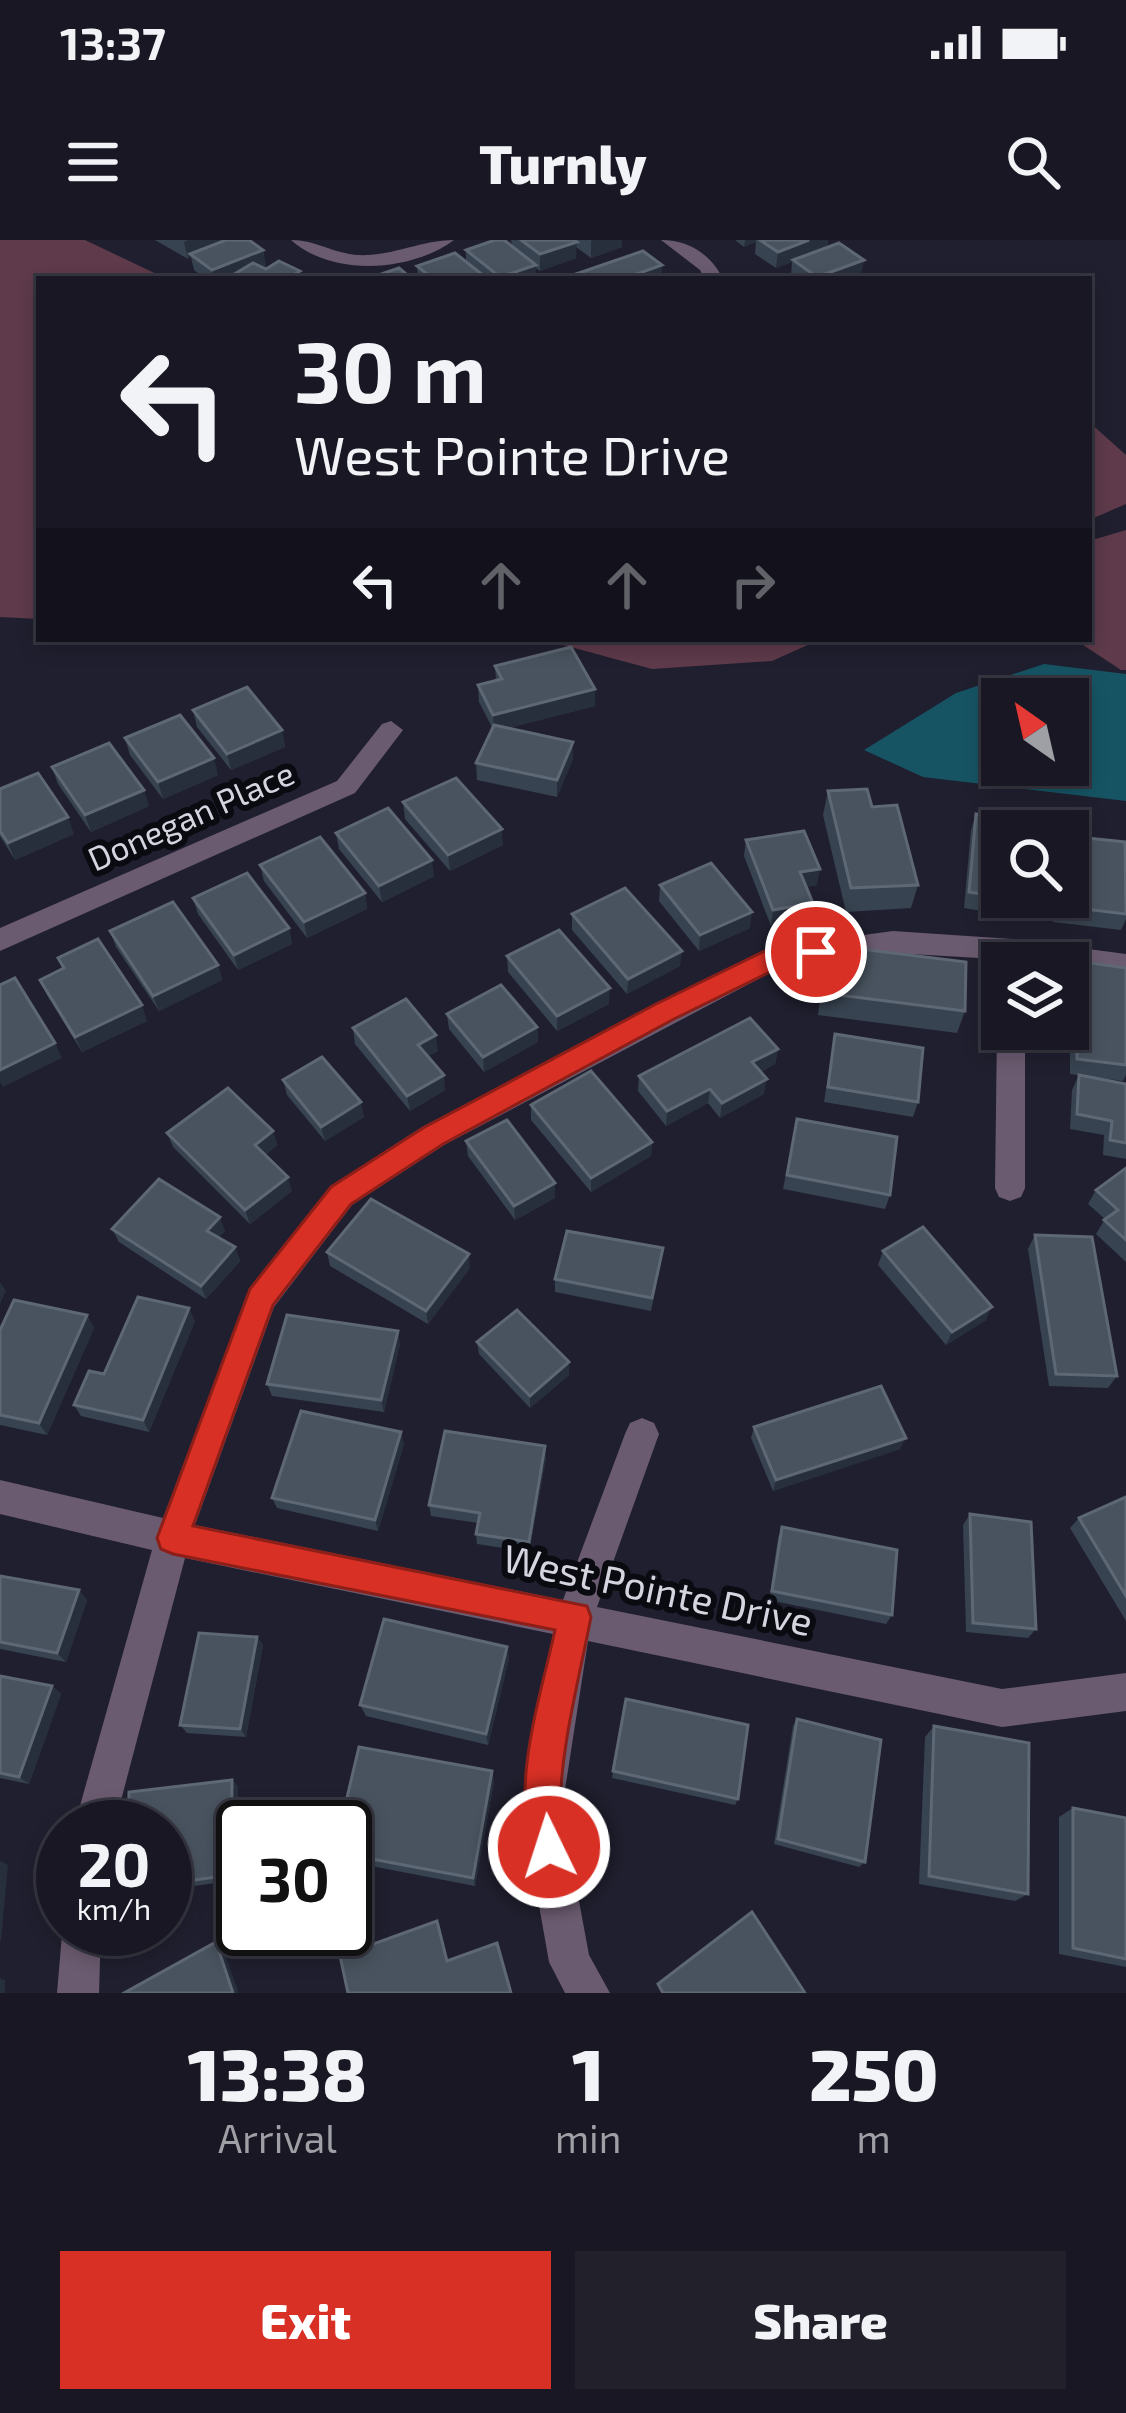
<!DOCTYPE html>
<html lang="en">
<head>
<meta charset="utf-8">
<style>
  :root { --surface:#181723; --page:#21202b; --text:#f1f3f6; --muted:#9f9fa6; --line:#363641; --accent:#d93025 }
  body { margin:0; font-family:"Exo 2",sans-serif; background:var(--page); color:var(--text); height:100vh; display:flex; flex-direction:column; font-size:45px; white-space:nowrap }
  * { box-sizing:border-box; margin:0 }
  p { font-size:39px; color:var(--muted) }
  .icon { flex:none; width:66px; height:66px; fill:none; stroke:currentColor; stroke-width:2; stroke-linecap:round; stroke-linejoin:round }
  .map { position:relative; height:1753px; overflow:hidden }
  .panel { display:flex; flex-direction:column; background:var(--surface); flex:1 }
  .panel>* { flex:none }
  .top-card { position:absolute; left:36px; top:36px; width:1056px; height:366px; border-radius:0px; box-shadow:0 6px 18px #0003,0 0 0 3px var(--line); background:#181723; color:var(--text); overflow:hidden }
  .needle { width:78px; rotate:326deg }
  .buttons { position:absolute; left:981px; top:438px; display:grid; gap:24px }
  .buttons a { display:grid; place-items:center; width:108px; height:108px; border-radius:0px; background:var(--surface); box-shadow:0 6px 18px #0003,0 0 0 3px var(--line); font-size:60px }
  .speed { position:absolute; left:36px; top:1560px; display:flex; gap:24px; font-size:60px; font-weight:700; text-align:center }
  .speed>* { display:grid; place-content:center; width:156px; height:156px; border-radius:50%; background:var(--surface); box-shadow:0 6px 18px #0003,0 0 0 3px var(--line); line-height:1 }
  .speed small { font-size:30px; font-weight:400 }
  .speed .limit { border:6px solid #111; border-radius:18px; background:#fff; color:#111 }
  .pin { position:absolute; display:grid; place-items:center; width:102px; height:102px; color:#fff; margin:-51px; border:6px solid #fff; border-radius:50%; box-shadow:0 3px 12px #0007 }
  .me { position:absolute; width:132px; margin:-66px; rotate:356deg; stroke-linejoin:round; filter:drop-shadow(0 0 9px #0008) }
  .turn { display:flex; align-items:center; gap:42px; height:252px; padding:0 60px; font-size:54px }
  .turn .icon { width:156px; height:156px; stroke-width:2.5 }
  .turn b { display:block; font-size:84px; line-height:102px }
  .lanes { display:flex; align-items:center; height:114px; padding:0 60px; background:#0003; justify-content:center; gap:60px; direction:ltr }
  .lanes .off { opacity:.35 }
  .eta { display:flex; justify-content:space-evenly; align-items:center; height:204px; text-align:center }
  .eta b { font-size:72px; font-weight:800; line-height:84px }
  .primary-button { display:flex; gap:24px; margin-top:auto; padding:24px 60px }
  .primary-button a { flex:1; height:138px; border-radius:0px; background:var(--accent); color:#fff; font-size:48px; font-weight:800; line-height:138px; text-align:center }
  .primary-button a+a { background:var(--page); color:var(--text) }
  .status { display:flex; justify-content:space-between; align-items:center; height:84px; padding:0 60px; background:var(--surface); direction:ltr }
  .status svg { height:33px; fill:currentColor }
  header { display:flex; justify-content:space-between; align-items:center; height:156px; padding:0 60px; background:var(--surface); font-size:54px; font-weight:800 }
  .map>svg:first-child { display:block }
</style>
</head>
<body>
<div class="status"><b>13:37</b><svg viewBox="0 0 49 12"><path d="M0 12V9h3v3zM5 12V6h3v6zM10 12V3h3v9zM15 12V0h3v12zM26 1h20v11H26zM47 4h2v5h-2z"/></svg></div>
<header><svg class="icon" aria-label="menu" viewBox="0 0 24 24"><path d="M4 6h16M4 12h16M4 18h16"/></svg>Turnly<svg class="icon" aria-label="search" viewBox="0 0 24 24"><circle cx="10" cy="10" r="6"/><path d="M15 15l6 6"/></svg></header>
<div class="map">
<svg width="1126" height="1753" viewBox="0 0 1126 1753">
  <rect width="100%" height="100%" fill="#201f2f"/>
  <g fill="#5e3a4a">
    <path d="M0,0H85L167,39H39V379L0,377Z"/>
    <path d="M1089,182L1126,215V264L1089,280Z"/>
    <path d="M1126,290V430H1121L1074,399H1089V301Z"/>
    <path d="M541,399H821L772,421L652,429Z"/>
  </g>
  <path fill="#165464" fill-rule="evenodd" d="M1044,424L1126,434V561L923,537L864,510L956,453ZM1002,459H1068V525H1002Z"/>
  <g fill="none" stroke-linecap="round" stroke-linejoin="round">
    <g fill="#6b5b70" fill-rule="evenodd">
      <path d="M291,0C315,0 333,13 357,15C391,17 421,0 454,0C411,32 332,37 291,0Z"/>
      <path d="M661,0C688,0 711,14 723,39H705L700,30Z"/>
      <path d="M391,481L403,490L355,553L0,711V688L337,541L382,484Z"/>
      <path d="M893,691L1012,699L1126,714V736L1068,728V723L893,713L783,726L444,905L352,965L274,1067L195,1285L563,1360L625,1194L630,1183L642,1178L654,1183L659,1194L597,1367L1002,1449L1126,1433V1471L1002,1487L588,1401L562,1569L589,1715L610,1753H565L549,1722L522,1569L553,1394L185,1318L114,1587H74L152,1310L0,1274V1240L163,1278L250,1049L330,947L422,887L768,708Z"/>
      <path d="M1002,780V789H1025V948L1021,957L1010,961L999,957L995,948L997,789Z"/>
      <path d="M63,1683V1689H101L99,1753H57Z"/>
    </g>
  </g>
  <g fill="#374350">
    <path d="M155,0H225L263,10L266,27L263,28L301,39H205L194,30L191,17L188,19Z"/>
    <path d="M511,0H622V7L591,18L576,7V18L540,31L536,28V39H418L417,26L466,22V10L512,6Z"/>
    <path d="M735,0H828L827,7L864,20L860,37L863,39H794L791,37L792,22L776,28L755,14L756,2L744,7Z"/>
    <path d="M495,426L595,466L508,488L573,502V519L557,557L477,540L476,523L493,489L479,462L478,445L496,441Z"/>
    <path d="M193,470L282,490L285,507L231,530L197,487Z"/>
    <path d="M125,498L218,535L163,559L130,515Z"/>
    <path d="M52,527L149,566L91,592L58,544Z"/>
    <path d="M0,549L74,594L15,620L0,596Z"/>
    <path d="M828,551L918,645L911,668L846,672L823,575Z"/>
    <path d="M403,562L503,605L450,631L405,579Z"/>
    <path d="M976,574L1038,663L1032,679L964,668L971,590Z"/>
    <path d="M336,593L434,636L382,662L339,609Z"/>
    <path d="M746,600L817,645L806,647L810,679L771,686L744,616Z"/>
    <path d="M260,625L365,653L367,669L307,698L264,641Z"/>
    <path d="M1126,630V679L1121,690L1053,682L1052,657H1068Z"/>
    <path d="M660,645L750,688L699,711L659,661Z"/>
    <path d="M193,658L289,688L292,704L238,730L198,674Z"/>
    <path d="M572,674L680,726L627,754L572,690Z"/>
    <path d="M110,691L218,725L222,740L159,771L116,707Z"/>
    <path d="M828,705L965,771L957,793L818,775L823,728Z"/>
    <path d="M507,716L609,764L557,791L508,732Z"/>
    <path d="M58,718L147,781L82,812L47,755L40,740L63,729Z"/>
    <path d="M1077,721L1126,728V835L1123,841L1070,834V737Z"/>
    <path d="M447,774L537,787L538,802L484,832L449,789Z"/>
    <path d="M353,788L438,811L428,816L445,850L410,871L355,804Z"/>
    <path d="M835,794L918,862L913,877L824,862Z"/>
    <path d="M778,809L775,824L760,832L764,854L720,878L708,863L666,886L638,851L639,836Z"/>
    <path d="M1079,835L1126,844V919L1103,915L1104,895L1070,889L1072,850Z"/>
    <path d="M283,840L364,877L325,901L287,855Z"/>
    <path d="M531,865L652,902L651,916L591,952L531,880Z"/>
    <path d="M797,879L890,955L885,969L783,949Z"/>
    <path d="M273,891L277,905L265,915L292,951L250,984L173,907L167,893Z"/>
    <path d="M466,901L555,943V958L515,980L468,916Z"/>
    <path d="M1126,928V1022L1096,994L1105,979L1088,964L1096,950Z"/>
    <path d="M112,989L225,991L219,997L235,1007L240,1021L206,1059L119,1002Z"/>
    <path d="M1035,995L1117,1136L1108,1148L1049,1146L1028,1009Z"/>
    <path d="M883,1011L986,1080L946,1105L878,1025Z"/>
    <path d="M327,1012L470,1028L428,1084L330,1026Z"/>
    <path d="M661,1022L651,1071L555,1052V1039Z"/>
    <path d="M87,1075L94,1088L47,1195L0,1185V1090Z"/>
    <path d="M195,1081L149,1192L81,1176L74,1165Z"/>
    <path d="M477,1102L569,1135L530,1168L479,1114Z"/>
    <path d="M400,1104L384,1172L272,1156L267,1144Z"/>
    <path d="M754,1187L900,1209L773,1251L751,1198Z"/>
    <path d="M404,1204L378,1291L277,1268L272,1258Z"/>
    <path d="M546,1218L529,1312L477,1304L476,1294L478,1283L431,1276L429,1265Z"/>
    <path d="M1126,1257V1381L1070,1288L1079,1278Z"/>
    <path d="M970,1274L1036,1389L1028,1398L966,1392L963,1285Z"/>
    <path d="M782,1287L892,1375L886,1384L769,1360L778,1298Z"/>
    <path d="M0,1336L79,1350L87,1360L66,1422L0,1409Z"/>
    <path d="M257,1397L263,1405L246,1497L187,1493L180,1485Z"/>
    <path d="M507,1407L509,1419L488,1505L366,1476L360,1465Z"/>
    <path d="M0,1436L52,1446L61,1454L29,1544L0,1538Z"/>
    <path d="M626,1459L738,1559L735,1565L612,1538Z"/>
    <path d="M797,1479L865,1622L859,1627L774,1604L793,1486Z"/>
    <path d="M934,1486L1028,1654L1015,1661L919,1644L925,1497Z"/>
    <path d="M492,1531L494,1541L475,1646L345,1621V1587Z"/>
    <path d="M232,1540L238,1547L237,1640L165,1650V1587Z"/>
    <path d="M1073,1568L1126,1578V1727L1059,1714V1577Z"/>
  </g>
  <g fill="#272e3c">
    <path d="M188,0H225L190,14L191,17L188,19L184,2Z"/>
    <path d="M594,0H622V7L591,18V1Z"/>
    <path d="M745,0H756V2L744,7Z"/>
    <path d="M809,0H828L827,9L776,28L778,12Z"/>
    <path d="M577,2L576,18L540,31V14Z"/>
    <path d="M263,10L266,27L234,39H213L212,30Z"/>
    <path d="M864,20L861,36L854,39H817V37Z"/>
    <path d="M536,25V39H500V37Z"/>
    <path d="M662,25V39H623Z"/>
    <path d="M300,31L301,39H286Z"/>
    <path d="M595,449V466L494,492L493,475Z"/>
    <path d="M282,490L285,507L231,530L227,514Z"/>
    <path d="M573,502V519L557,557V540Z"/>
    <path d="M214,518L218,535L163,559L158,542Z"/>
    <path d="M144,550L149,566L91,592L85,575Z"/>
    <path d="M68,577L74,594L15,620L8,603Z"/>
    <path d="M502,589L503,605L450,631L448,615Z"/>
    <path d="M432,620L434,636L382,662L379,646Z"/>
    <path d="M820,629L817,645L797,648L800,632Z"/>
    <path d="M365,653L367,669L307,698L304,682Z"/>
    <path d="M813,663L810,679L771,686L773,670Z"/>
    <path d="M752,672L750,688L699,711L700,695Z"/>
    <path d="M289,688L292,704L238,730L234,715Z"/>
    <path d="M682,711L680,726L627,754L628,739Z"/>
    <path d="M218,725L222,740L159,771L153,756Z"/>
    <path d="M610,748L609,764L557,791V776Z"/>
    <path d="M142,765L147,781L82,812L75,797Z"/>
    <path d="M537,787L538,802L484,832L483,817Z"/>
    <path d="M436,795L438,811L420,820L418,805Z"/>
    <path d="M55,803L62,818L3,847L0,842V830Z"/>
    <path d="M778,809L775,824L749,837L752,822Z"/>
    <path d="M444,835L445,850L410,871L407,856Z"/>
    <path d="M767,839L764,854L720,878L722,863Z"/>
    <path d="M710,849L708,863L666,886L667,871Z"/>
    <path d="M361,862L364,877L325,901L321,887Z"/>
    <path d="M273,891L277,905L259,919L255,905Z"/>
    <path d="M652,902L651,916L591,952V938Z"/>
    <path d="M288,937L292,951L250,984L245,970Z"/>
    <path d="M555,943V958L515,980L514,966Z"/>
    <path d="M220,977L225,991L213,1004L207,991Z"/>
    <path d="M235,1007L240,1021L206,1059L201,1046Z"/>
    <path d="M469,1014L470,1028L428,1084L426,1071Z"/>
    <path d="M0,1042L6,1051L0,1064Z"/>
    <path d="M992,1067L986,1080L946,1105L952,1092Z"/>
    <path d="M189,1068L195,1081L149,1192L143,1180Z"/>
    <path d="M87,1075L94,1088L47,1195L39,1183Z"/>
    <path d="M398,1091L400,1104L384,1172L381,1160Z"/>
    <path d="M569,1122V1135L530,1168V1156Z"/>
    <path d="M401,1192L404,1204L378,1291L375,1280Z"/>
    <path d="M906,1198L900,1209L773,1251L776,1240Z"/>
    <path d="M545,1206L546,1218L529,1312V1302Z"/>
    <path d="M79,1350L87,1360L66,1422L57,1413Z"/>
    <path d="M257,1397L263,1405L246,1497L240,1489Z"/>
    <path d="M507,1407L509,1419L488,1505L486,1494Z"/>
    <path d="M52,1446L61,1454L29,1544L19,1537Z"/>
    <path d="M492,1531L494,1541L475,1646L473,1638Z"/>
    <path d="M232,1540L238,1547L237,1640L231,1635Z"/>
    <path d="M0,1621L8,1625L1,1701H0Z"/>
    <path d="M216,1702L222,1706L239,1753H233Z"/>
    <path d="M0,1738L5,1740V1753H0Z"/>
  </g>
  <g fill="#48535f" stroke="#5e6774" stroke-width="3">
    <path d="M226,0H249L263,10L212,30L190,14Z"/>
    <path d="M495,0H504L536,25L500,37L466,10Z"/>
    <path d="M521,0H574L577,2L540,14Z"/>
    <path d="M760,0H809L778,12Z"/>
    <path d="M839,3L864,20L817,37L793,20Z"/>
    <path d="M643,11L662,25L623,39H579L573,35Z"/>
    <path d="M455,13L484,36L475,39H433L417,26Z"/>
    <path d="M279,21L300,31L286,39H226L253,23L266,29Z"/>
    <path d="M399,28L412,39H387L381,34Z"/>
    <path d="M312,35L346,39H310Z"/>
    <path d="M571,407L595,449L493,475L478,445L502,439L495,426Z"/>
    <path d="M247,447L282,490L227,514L193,470Z"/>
    <path d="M180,475L214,518L158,542L125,498Z"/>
    <path d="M494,485L573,502L557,540L476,523Z"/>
    <path d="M109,503L144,550L85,575L52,527Z"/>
    <path d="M38,533L68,577L8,603L0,591V549Z"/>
    <path d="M456,538L502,589L448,615L403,562Z"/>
    <path d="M867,549L872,567L897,565L918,645L851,648L828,551Z"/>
    <path d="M388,568L432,620L379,646L336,593Z"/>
    <path d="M976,574L1043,584L1042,591H1002V657H1039L1038,663L969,652Z"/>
    <path d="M804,591L820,629L800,632L813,663L773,670L746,600Z"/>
    <path d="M1068,596L1125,602L1126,674L1059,666V657H1068Z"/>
    <path d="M320,597L365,653L304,682L260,625Z"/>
    <path d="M711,623L752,672L700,695L660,645Z"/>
    <path d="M247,633L289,688L234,715L193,658Z"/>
    <path d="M625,648L682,711L628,739L572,674Z"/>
    <path d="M173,662L218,725L153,756L110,691Z"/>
    <path d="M559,690L610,748L557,776L507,716Z"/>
    <path d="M98,699L142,765L75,797L40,740L64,728L58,718Z"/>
    <path d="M828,705L966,722L965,771L823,753Z"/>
    <path d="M1077,721L1126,728V825L1077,819Z"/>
    <path d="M15,738L55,803L0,830V745Z"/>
    <path d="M501,745L537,787L483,817L447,774Z"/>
    <path d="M406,759L436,795L418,805L444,835L407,856L353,788Z"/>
    <path d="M750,778L778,809L752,822L767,839L722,863L710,849L667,871L639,836Z"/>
    <path d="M835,794L923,808L918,862L828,847Z"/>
    <path d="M322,817L361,862L321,887L283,840Z"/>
    <path d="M591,831L652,902L591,938L531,865Z"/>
    <path d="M1079,835L1126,844V903L1110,900L1112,881L1077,874Z"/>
    <path d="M228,848L273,891L255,905L288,937L245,970L167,893Z"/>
    <path d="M797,879L897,897L890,955L787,935Z"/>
    <path d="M507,880L555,943L514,966L466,901Z"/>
    <path d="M1126,928V1000L1104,980L1118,970L1096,950Z"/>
    <path d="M159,939L220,977L207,991L235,1007L201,1046L112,989Z"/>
    <path d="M371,959L469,1014L426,1071L327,1012Z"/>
    <path d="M923,987L992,1067L952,1092L883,1011Z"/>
    <path d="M567,991L663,1008L652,1058L555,1039Z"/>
    <path d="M1035,995L1092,997L1117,1136L1056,1134Z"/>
    <path d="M138,1057L189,1068L143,1180L74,1165L89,1131L104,1134Z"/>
    <path d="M14,1060L87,1075L39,1183L0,1175V1090Z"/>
    <path d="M517,1070L569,1122L530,1156L477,1102Z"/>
    <path d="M287,1075L398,1091L381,1160L267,1144Z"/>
    <path d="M881,1146L906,1198L776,1240L754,1187Z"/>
    <path d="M301,1171L401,1192L375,1280L272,1258Z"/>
    <path d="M445,1191L545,1206L529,1302L476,1294L480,1273L429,1265Z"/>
    <path d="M1126,1257V1356L1079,1278Z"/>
    <path d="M970,1274L1031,1282L1036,1389L973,1383Z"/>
    <path d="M782,1287L897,1310L892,1375L772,1351Z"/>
    <path d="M0,1336L79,1350L57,1413L0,1402Z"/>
    <path d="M384,1379L507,1407L486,1494L360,1465Z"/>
    <path d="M199,1393L257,1397L240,1489L180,1485Z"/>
    <path d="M0,1436L52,1446L19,1537L0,1533Z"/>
    <path d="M626,1459L748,1485L738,1559L613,1531Z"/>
    <path d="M797,1479L881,1500L865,1622L778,1599Z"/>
    <path d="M934,1486L1029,1503L1028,1654L929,1636Z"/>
    <path d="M359,1507L492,1531L473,1638L345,1614V1587H340Z"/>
    <path d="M232,1540L231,1635L165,1644V1587H128L129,1552Z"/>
    <path d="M1073,1568L1126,1578V1719L1073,1708Z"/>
    <path d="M752,1672L805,1753H663L658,1744Z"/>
    <path d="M437,1681L447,1721L497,1703L511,1753H348L340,1716Z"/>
    <path d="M216,1702L233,1753H124Z"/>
  </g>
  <path fill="#d93025" stroke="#8d1f18" stroke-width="3" d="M816,702L829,712L825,718L782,726L674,779L443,904L351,964L273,1065L193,1286L587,1366L591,1377C579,1439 562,1502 560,1565C559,1585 570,1600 562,1620L549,1625L536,1620C508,1551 540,1460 555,1390L173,1314L161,1309L157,1298L250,1049L331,947L423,888L656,764L769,709Z"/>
  <g text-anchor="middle" stroke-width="12" stroke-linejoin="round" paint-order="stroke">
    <g font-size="33" fill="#d5d5e0" stroke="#0a0a11">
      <text transform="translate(191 576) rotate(-24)" y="12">Donegan Place</text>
    </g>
    <g font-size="39" fill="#d5d5e0" stroke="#0a0a11">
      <text transform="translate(658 1350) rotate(12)" y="14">West Pointe Drive</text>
    </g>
  </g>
</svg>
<div class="buttons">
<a><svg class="needle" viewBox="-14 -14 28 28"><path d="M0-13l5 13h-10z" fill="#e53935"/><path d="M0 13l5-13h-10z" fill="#9f9fa6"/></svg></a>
<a><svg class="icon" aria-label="search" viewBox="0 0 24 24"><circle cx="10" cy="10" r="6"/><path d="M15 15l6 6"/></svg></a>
<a><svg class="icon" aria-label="layers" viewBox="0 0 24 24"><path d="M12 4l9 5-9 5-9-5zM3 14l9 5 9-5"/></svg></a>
</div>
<div class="speed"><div>20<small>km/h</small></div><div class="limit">30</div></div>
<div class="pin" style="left:816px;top:712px;background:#d93025"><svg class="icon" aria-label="arrive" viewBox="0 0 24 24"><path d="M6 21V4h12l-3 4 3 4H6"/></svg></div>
<svg class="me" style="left:549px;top:1607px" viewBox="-20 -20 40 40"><circle r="17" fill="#d93025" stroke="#fff" stroke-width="3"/><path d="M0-11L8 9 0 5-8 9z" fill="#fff"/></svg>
<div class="top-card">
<div class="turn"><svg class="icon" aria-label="left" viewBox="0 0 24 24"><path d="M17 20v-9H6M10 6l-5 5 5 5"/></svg><div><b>30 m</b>West Pointe Drive</div></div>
<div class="lanes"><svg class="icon" aria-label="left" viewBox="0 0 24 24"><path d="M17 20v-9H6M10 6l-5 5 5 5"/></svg><svg class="icon off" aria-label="ahead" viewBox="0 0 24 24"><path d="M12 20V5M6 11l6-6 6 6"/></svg><svg class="icon off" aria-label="ahead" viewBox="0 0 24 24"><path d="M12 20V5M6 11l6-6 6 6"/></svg><svg class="icon off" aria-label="right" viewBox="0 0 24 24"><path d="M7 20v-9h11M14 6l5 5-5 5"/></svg></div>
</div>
</div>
<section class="panel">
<div class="eta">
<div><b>13:38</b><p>Arrival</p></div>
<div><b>1</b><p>min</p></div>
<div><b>250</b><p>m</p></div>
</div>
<div class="primary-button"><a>Exit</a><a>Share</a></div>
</section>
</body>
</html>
